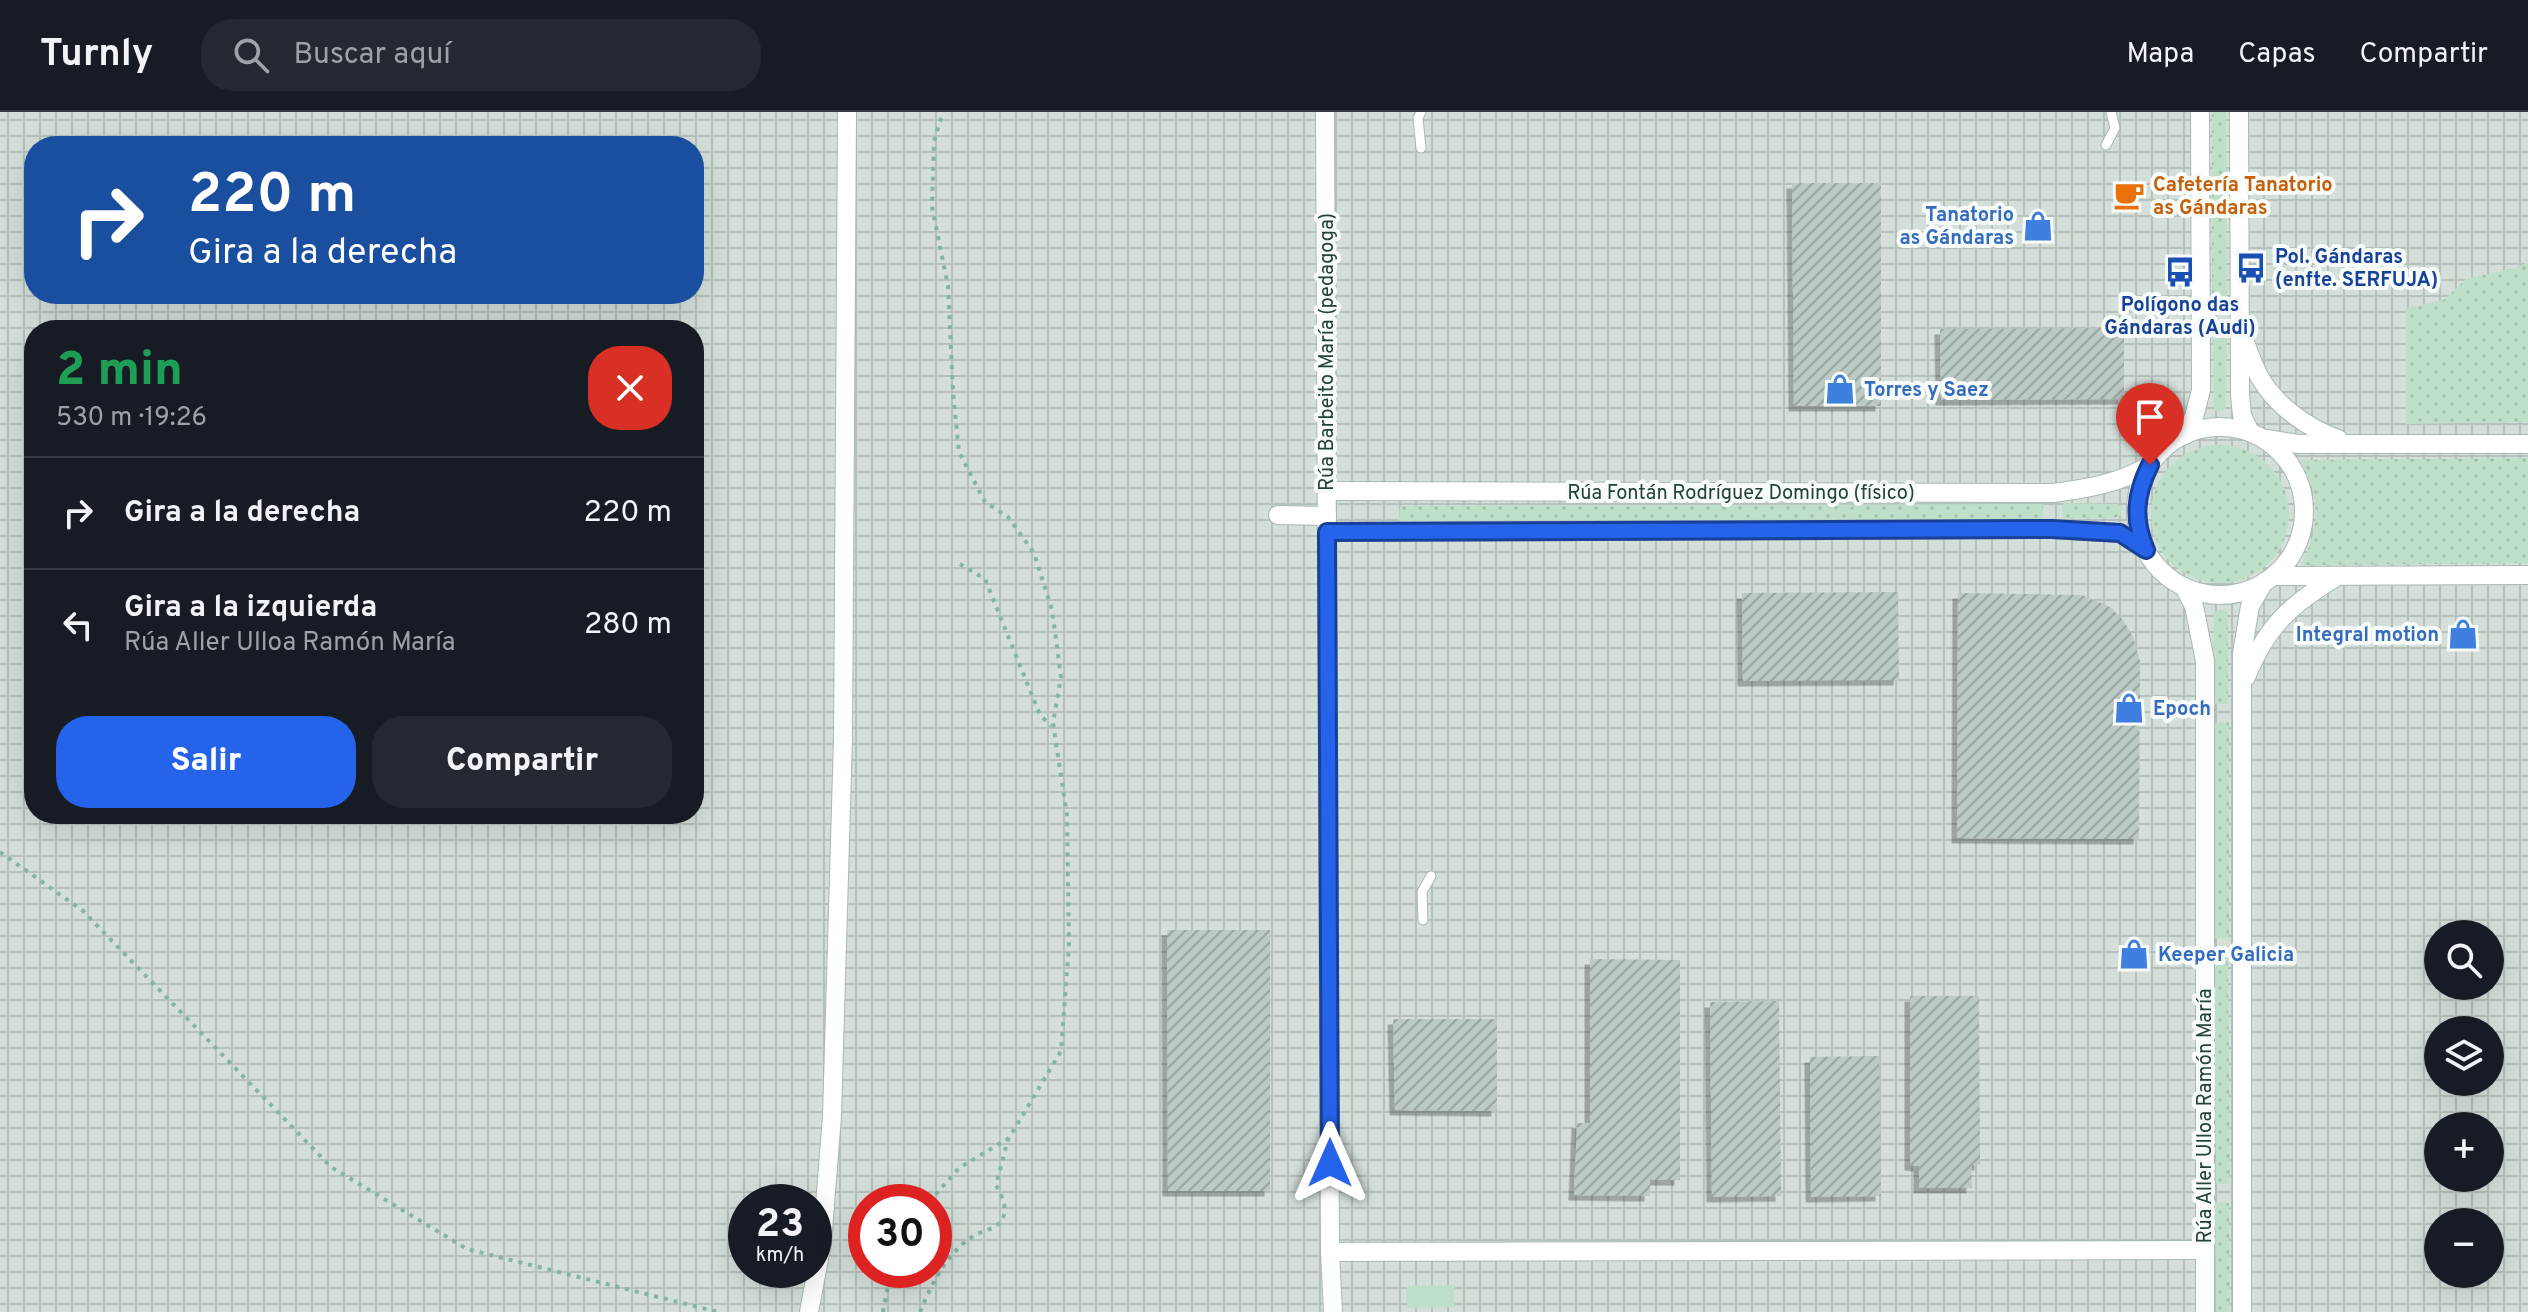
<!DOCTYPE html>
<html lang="es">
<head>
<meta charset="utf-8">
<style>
  :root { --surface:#171b24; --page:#242831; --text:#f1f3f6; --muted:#9ea1a6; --line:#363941; --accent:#2563eb }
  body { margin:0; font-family:Overpass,sans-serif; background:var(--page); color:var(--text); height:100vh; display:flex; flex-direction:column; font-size:30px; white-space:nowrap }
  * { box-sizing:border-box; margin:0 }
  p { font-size:26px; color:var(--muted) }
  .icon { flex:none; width:44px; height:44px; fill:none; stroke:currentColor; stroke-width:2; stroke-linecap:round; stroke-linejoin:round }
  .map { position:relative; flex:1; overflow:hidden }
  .panel { position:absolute; left:24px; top:208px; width:680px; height:504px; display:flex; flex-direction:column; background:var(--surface); border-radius:32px; box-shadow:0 8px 32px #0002 }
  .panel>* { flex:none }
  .guide { position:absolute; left:24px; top:24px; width:680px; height:168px; border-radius:32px; box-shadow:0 8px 32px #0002; background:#1a4fa0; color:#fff; overflow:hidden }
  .buttons { position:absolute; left:2424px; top:808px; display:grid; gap:16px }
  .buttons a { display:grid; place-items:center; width:80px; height:80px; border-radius:50%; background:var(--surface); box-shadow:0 8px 32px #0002; font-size:40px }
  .speed { position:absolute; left:728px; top:1072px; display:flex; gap:16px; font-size:40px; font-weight:700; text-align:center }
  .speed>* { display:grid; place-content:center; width:104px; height:104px; border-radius:50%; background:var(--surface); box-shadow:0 8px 32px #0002; line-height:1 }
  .speed small { font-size:20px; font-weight:400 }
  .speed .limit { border:12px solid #d22; background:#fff; color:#111 }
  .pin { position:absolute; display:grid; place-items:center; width:68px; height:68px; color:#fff; margin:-82px -34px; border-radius:50% 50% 50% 0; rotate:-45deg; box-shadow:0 0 8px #0007 }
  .pin .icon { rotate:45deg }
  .me { position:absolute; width:88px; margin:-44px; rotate:0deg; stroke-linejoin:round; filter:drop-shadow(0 0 6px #0008) }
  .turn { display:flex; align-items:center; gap:28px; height:168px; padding:0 32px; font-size:36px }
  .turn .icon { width:104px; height:104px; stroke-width:2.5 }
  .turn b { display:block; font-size:56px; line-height:68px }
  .round { display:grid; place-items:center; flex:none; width:84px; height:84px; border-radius:32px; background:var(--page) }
  .headline { display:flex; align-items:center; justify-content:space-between; height:136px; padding:0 32px }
  h1 { font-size:48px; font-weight:800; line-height:60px; color:#1e9e55 }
  .primary-button { display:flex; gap:16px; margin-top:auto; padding:16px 32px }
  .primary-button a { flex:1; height:92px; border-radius:32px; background:var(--accent); color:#fff; font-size:32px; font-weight:800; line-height:92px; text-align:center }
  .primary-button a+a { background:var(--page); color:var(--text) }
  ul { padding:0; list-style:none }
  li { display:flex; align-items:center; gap:24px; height:112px; padding:0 32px; border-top:2px solid var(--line) }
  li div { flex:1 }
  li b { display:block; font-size:30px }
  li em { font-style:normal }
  header { display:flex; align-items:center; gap:48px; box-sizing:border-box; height:112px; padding:0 40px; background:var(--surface); border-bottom:2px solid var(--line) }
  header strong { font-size:38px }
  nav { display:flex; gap:44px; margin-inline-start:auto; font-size:28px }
  .search { width:560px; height:72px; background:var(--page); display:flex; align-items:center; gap:20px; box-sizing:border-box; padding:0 28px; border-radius:32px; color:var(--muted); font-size:30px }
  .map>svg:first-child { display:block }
</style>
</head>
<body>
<header>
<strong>Turnly</strong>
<div class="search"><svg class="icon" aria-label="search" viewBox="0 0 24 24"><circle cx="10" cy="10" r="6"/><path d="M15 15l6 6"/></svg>Buscar aquí</div>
<nav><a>Mapa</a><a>Capas</a><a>Compartir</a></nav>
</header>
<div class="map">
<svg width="2528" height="1200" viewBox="0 0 2528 1200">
  <defs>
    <pattern id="industrial-grid" width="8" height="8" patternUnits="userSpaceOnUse" patternTransform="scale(2)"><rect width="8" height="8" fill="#d4dfda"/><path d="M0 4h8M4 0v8" fill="none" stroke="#b6c1bc"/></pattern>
    <pattern id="grass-dots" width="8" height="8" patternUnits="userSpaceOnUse" patternTransform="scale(2)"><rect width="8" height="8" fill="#bfe0c8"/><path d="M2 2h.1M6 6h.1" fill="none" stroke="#a4c1ad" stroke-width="1.8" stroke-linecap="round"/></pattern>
    <pattern id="building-hatch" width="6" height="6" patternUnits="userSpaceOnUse" patternTransform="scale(2)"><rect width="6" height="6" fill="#bbcac4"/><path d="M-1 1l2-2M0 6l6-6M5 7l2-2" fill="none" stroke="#98a6a0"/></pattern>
    <filter id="shadow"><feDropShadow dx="-5.5" dy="5.5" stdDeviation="0" flood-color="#0004"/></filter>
  </defs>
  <rect width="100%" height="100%" fill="#e6efeb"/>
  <path fill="url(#industrial-grid)" fill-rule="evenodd" d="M0,0H2528V1200H0ZM34,34H694V182H34ZM34,218H694V702H34ZM2438,822H2490V874H2438ZM2438,918H2490V970H2438ZM2438,1014H2490V1066H2438ZM746,1090H814V1158H746ZM866,1090H934V1158H866ZM2438,1110H2490V1162H2438Z"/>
  <g fill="url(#grass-dots)">
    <path d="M2212,0H2226L2227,189H2212Z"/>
    <path d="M2528,150V310L2406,312V196L2444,188L2466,167L2514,156Z"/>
    <path d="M2213,207H2227L2226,294L2225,298L2214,299Z"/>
    <circle cx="2220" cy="402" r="69"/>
    <path d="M2528,346V451L2301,453C2321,415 2320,387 2301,348Z"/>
    <path d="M2063,391L2118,392L2122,395V402L2115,406H2063Z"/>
    <path d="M2043,392V407L1399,409L1400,394Z"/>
    <path d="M2220,497L2226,498L2228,507V592H2213L2214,508V500Z"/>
    <path d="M2229,610V826H2215V611Z"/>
    <path d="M2214,844H2228L2230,1072H2216Z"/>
    <path d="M2215,1090L2229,1091L2230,1200H2216Z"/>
  </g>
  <path fill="#bfe0c8" d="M1455,1173V1195L1407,1196V1174Z"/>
  <g fill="url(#building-hatch)" filter="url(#shadow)">
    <path d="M1792,71H1881V294H1794Z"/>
    <path d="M2124,216V287L1941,288L1940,217Z"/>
    <path d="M1898,480L1899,568L1743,569L1742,481Z"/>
    <path d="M1958,481L2082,483L2110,495L2123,508L2133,525L2140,549L2139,727L1957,726Z"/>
    <path d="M1167,818H1270V1079H1168Z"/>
    <path d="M1590,847L1680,848V1068H1650V1084L1574,1083L1577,1011H1590Z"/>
    <path d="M1910,884H1979L1980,1053H1971L1972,1076H1919V1054L1910,1053Z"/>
    <path d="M1779,889L1781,1084L1712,1085L1710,890Z"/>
    <path d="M1393,907H1497V999L1395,998Z"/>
    <path d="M1879,944L1881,1084L1811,1085L1810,945Z"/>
  </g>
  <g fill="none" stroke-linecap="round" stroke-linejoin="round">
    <g stroke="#a8b8b2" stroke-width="11">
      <g id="lane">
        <path d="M1421,0L1418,6L1421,36"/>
        <path d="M2106,33L2115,16L2111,0"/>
        <path d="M1423,808L1422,780L1431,764"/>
      </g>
    </g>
    <g stroke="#a8b8b2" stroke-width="20">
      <g id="street">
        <path d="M1325,0L1330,1140L1333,1200"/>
        <path d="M2239,0L2240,283L2242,303L2250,320"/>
        <path d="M2244,228C2249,240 2253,253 2259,264C2275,293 2307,316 2338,327"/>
        <circle cx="2220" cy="399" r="84"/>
        <path d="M2185,323L2194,305L2201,278L2200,0"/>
        <path d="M2267,327L2298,332H2528"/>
        <path d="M1327,379L2053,381C2089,376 2118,372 2150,353"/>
        <path d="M1278,403L1327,404"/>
        <path d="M1327,420L2052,417L2120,421L2146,438"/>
        <path d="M2273,464L2528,463"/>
        <path d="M2184,475L2194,494L2205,549V1200"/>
        <path d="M2246,565C2267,514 2290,493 2336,465"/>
        <path d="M1330,1140L2205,1138"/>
        <path d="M809,1200L822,1131L832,1004L843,626L847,0"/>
        <path d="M2242,1200V542L2250,494L2264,470"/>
      </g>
    </g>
    <g stroke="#86b3a5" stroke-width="4" stroke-dasharray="4 6" stroke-linecap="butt">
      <path d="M960,452L985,467L1040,603L1051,614"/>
      <path d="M0,740L83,799L331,1055L467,1137L718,1200"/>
      <path d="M929,1090L959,1056L1009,1026L1061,939L1069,833L1067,703L1053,611L1061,565L1052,498L1034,441L1008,405L985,390L959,340L953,280L948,174L932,95L934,29L943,0"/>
      <path d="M883,1200L891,1158"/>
      <path d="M920,1200C932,1171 947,1140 975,1123C986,1117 1000,1117 1004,1103C1007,1093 1000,1081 996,1073L1008,1027"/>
    </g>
    <use href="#lane" stroke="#fff" stroke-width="9"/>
    <use href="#street" stroke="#fff" stroke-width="18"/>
  </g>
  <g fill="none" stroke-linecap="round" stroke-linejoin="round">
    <g stroke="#184099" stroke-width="20">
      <path id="route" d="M1330,1051L1327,420L2052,417L2120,421L2146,438C2133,408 2135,383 2150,353"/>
    </g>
    <use href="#route" stroke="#2563eb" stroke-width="14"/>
  </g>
  <defs>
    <g id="cafe-bare" transform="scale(2.4)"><path d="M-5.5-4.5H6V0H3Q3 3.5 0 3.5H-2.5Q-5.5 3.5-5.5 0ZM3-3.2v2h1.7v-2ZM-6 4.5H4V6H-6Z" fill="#e8710a" stroke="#f7fbf9" stroke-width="2.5" paint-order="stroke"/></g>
    <g id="shop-bare" transform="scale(2.4)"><path d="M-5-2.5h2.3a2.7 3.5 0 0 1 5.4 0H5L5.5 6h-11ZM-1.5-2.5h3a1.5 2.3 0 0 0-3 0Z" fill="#3f7fe0" stroke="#f7fbf9" stroke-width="2.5" paint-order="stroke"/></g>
    <g id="bus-bare" transform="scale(2.4)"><path d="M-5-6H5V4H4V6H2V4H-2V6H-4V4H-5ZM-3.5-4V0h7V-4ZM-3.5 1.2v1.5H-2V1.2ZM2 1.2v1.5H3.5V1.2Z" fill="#1a4fb4" stroke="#f7fbf9" stroke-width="2.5" paint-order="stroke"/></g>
  </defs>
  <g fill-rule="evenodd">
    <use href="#cafe-bare" x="2129" y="83"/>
    <use href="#shop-bare" x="2038" y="114"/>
    <use href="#bus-bare" x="2251" y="156"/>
    <use href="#bus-bare" x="2180" y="160"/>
    <use href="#shop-bare" x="1840" y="277"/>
    <use href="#shop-bare" x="2463" y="522"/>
    <use href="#shop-bare" x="2129" y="596"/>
    <use href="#shop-bare" x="2134" y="842"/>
  </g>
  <g text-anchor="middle" stroke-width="8" stroke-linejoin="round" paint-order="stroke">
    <g font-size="20" font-weight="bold" fill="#c56008" stroke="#f7fbf9" text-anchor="start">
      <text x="2153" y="79">Cafetería Tanatorio<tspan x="2153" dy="23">as Gándaras</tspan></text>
    </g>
    <g font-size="20" font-weight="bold" fill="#366cbe" stroke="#f7fbf9" text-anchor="start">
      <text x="2014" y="109" text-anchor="end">Tanatorio<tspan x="2014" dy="23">as Gándaras</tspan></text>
      <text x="1864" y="284">Torres y Saez</text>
      <text x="2439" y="529" text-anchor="end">Integral motion</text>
      <text x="2153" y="603">Epoch</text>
      <text x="2158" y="849">Keeper Galicia</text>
    </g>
    <g font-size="20" font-weight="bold" fill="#164399" stroke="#f7fbf9" text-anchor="start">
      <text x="2275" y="151">Pol. Gándaras<tspan x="2275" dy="23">(enfte. SERFUJA)</tspan></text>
      <text x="2180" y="199" text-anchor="middle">Polígono das<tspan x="2180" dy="23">Gándaras (Audi)</tspan></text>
    </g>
    <g font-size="20" fill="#24423a" stroke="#f7fbf9">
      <text transform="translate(1326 240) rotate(-90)" y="7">Rúa Barbeito María (pedagoga)</text>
      <text x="1741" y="387">Rúa Fontán Rodríguez Domingo (físico)</text>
      <text transform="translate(2204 1004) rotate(-90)" y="7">Rúa Aller Ulloa Ramón María</text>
    </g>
  </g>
</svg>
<div class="buttons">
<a><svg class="icon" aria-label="search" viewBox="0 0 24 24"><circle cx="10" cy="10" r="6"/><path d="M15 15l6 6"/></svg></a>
<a><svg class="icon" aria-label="layers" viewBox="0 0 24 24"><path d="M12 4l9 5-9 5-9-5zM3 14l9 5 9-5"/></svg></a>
<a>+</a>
<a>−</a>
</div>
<div class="speed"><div>23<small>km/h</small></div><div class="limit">30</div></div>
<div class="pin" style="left:2150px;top:353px;background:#d93025"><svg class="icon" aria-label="arrive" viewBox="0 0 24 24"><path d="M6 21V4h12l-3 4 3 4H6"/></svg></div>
<svg class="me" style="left:1330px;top:1051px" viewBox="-20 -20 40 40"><path d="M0-17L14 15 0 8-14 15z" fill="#2563eb" stroke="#fff" stroke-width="4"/></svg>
<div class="guide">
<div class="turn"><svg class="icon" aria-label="right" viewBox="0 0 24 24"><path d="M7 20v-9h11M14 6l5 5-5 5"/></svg><div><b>220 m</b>Gira a la derecha</div></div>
</div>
<section class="panel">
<div class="headline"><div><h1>2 min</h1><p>530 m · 19:26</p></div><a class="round" style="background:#d93025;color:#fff"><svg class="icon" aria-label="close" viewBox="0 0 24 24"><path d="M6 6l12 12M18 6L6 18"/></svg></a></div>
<ul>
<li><svg class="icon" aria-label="right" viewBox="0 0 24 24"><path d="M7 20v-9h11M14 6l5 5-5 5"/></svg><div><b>Gira a la derecha</b></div><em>220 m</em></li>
<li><svg class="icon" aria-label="left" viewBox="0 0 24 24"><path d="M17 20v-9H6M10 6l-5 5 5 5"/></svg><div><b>Gira a la izquierda</b><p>Rúa Aller Ulloa Ramón María</p></div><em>280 m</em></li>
</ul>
<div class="primary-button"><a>Salir</a><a>Compartir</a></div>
</section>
</div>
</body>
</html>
